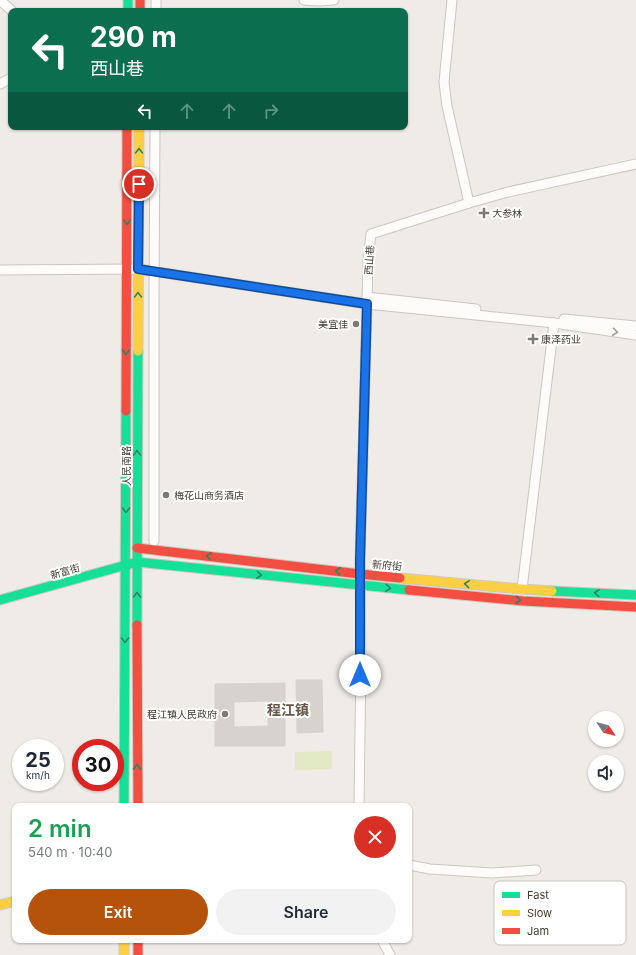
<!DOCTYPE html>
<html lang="en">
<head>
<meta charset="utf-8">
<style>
  :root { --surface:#fff; --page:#f2f2f3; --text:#1f2937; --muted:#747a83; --accent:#b45309 }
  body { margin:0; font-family:Inter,"Noto Sans SC",sans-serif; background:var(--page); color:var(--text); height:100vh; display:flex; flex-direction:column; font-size:15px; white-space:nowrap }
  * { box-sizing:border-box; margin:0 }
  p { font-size:13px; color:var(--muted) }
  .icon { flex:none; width:22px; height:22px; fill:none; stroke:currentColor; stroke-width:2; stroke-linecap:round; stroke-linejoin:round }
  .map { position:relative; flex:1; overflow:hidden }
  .details { position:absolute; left:12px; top:803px; width:400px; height:140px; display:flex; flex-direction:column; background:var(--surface); border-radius:8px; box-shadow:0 1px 3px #0004 }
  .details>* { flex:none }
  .guide { position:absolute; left:8px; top:8px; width:400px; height:122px; border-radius:8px; box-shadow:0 1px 3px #0004; background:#0b6e4f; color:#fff; overflow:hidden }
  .needle { width:26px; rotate:125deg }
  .tools { position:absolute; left:588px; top:711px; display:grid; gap:8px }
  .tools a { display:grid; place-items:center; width:36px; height:36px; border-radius:50%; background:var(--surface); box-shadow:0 1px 3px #0004; font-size:20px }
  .speed { position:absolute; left:12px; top:739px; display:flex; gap:8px; font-size:20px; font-weight:700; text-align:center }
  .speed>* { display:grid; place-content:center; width:52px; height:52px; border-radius:50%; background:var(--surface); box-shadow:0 1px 3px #0004; line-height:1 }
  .speed small { font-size:10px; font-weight:400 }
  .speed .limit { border:6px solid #d22; background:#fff; color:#111 }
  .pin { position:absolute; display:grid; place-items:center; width:34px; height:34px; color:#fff; margin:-17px; border:2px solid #fff; border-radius:50%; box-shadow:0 1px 4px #0007 }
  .me { position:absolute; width:44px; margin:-22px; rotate:0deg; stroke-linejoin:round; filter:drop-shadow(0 0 3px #0008) }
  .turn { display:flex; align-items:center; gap:14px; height:84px; padding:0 16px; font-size:18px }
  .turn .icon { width:52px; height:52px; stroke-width:2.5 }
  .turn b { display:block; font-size:28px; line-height:34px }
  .lanes { display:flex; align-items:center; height:38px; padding:0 16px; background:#0003; justify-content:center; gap:20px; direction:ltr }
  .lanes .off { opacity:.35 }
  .round { display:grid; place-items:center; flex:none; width:42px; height:42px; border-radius:21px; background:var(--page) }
  .headline { display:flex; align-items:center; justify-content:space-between; height:68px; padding:0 16px }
  h1 { font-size:24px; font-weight:600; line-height:30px; color:#1e9e55 }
  .cta { display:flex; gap:8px; margin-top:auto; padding:8px 16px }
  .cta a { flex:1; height:46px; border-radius:24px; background:var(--accent); color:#fff; font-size:16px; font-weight:600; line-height:46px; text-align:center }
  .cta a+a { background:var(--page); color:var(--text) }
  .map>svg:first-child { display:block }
</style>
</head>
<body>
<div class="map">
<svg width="636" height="955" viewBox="0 0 636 955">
  <rect width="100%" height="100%" fill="#efebe6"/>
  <path fill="#e1eac4" d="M332,751V769L295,770V752Z"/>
  <g fill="#d7d2cd" stroke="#d7d2cc" fill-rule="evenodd">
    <path d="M296,680H322L323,732L297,733Z"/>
    <path d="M285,683V746H215V684ZM268,701V726L234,727V702Z"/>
  </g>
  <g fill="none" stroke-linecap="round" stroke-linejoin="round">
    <g stroke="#cbc7c2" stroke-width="11">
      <g id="street">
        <path d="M304,0L318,1L334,0"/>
        <path d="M452,0L444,82L447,106L469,203"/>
        <path d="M1,1L12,11"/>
        <path d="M156,11V0"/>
        <path d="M0,84L11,78"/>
        <path d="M0,270L138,269L367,304L368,261L371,234L469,203L508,192L636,164"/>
        <path d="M367,297L476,309"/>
        <path d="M564,319L636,326"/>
        <path d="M154,541V296L155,127"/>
        <path d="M522,589L554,323"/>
        <path d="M359,806L361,660L360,561L367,304L554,323L636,335"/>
        <path d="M409,865L430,869L492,873L536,870"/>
        <path d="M382,940L390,955"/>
      </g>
    </g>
    <g stroke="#d0c8be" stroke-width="11">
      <g id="fast">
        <path d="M128,0V11"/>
        <path d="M552,591L636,595"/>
        <path d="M0,600L137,562L409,590"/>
        <path d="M137,625L138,351"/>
        <path d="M124,806L126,411"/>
      </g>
    </g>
    <g stroke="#d0c8be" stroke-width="11">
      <g id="slow">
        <path d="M138,351L139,127"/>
        <path d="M400,578L522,589L552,591"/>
        <path d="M0,905L15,901"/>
        <path d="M124,940V955"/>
      </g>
    </g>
    <g stroke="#d0c8be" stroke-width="11">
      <g id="jam">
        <path d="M140,0V11"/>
        <path d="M126,411L127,127"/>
        <path d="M137,548L360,574L400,578"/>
        <path d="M409,590L523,601L636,607"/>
        <path d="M137,625L138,806"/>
        <path d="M138,940V955"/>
      </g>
    </g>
    <use href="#street" stroke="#fdfcfb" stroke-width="9"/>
    <use href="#fast" stroke="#16e098" stroke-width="9"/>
    <use href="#slow" stroke="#ffcf43" stroke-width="9"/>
    <use href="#jam" stroke="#f24e42" stroke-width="9"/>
  </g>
  <defs><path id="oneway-chevron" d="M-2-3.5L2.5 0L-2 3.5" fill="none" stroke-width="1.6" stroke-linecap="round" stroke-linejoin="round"/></defs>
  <g stroke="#2f8560">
    <use href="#oneway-chevron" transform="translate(139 151) rotate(-90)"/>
    <use href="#oneway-chevron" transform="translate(127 222) rotate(90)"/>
    <use href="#oneway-chevron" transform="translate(138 295) rotate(-90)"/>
    <use href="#oneway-chevron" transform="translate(126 352) rotate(90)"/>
    <use href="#oneway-chevron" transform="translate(137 453) rotate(-90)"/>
    <use href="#oneway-chevron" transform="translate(126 510) rotate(90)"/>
    <use href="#oneway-chevron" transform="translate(209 556) rotate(-173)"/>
    <use href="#oneway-chevron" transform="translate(338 571) rotate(-173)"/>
    <use href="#oneway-chevron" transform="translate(259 575) rotate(6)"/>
    <use href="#oneway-chevron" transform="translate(467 584) rotate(-175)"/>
    <use href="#oneway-chevron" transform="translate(388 588) rotate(5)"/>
    <use href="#oneway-chevron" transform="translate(597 593) rotate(-177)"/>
    <use href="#oneway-chevron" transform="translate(137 595) rotate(-90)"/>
    <use href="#oneway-chevron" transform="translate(518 600) rotate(5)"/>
    <use href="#oneway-chevron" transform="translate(125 640) rotate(90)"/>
    <use href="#oneway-chevron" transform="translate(137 767) rotate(-90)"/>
  </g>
  <use stroke="#a09c96" href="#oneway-chevron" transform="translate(615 332) rotate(8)"/>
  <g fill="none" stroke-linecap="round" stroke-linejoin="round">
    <g stroke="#114b97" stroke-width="10">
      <path id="route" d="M139,184L138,269L367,304L360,561V675"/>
    </g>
    <use href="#route" stroke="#1a73e8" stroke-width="7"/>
  </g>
  <g fill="#807971" stroke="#fff" stroke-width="1.5">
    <path d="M482 207h4v4h4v4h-4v4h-4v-4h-4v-4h4z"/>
    <circle cx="356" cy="324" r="4"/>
    <path d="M531 333h4v4h4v4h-4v4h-4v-4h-4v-4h4z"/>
    <circle cx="166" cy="495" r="4"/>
    <circle cx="225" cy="714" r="4"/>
  </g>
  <g text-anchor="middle" stroke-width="4" stroke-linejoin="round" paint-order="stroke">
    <g font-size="10" fill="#443b32" stroke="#fff" text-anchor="start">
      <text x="492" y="217">大参林</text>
      <text x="348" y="328" text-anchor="end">美宜佳</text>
      <text x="541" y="343">康泽药业</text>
      <text x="174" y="499">梅花山商务酒店</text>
      <text x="217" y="718" text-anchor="end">程江镇人民政府</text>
    </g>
    <g font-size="10" fill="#443b32" stroke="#fff">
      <text transform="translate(369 260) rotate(-86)" y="4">西山巷</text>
      <text transform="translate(126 466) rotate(-90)" y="4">人民南路</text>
      <text transform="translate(387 565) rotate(5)" y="4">新府街</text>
      <text transform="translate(65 571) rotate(-16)" y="4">新富街</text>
    </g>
    <g font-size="14" font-weight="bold" fill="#685749" stroke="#fff">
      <text x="288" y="715">程江镇</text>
    </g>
  </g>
  <rect x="494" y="881" width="132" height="64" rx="6" fill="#fff" stroke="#c7c4c2" stroke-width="1"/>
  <rect x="502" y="892" width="18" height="6" fill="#16e098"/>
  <rect x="502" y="910" width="18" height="6" fill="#ffcf43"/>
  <rect x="502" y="928" width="18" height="6" fill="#f24e42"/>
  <g font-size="11" fill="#443b32">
    <text x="527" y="899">Fast</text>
    <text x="527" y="917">Slow</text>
    <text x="527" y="935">Jam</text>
  </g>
</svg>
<div class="tools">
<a><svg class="needle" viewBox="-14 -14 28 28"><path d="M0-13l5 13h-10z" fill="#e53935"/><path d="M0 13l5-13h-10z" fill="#747a83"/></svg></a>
<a><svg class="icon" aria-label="sound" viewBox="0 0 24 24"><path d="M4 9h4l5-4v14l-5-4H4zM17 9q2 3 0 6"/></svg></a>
</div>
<div class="speed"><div>25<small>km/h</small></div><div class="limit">30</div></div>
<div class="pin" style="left:139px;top:184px;background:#d93025"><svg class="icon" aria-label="arrive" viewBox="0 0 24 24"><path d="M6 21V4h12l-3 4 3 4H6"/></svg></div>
<svg class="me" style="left:360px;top:675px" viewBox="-20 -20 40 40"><circle r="19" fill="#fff"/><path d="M0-13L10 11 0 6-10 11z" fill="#1a73e8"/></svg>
<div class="guide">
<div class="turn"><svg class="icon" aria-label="left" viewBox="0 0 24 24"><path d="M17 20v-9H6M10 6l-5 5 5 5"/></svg><div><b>290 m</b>西山巷</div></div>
<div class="lanes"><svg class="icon" aria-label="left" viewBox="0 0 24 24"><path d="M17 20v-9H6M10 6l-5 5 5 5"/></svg><svg class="icon off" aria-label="ahead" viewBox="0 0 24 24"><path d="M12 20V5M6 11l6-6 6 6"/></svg><svg class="icon off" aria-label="ahead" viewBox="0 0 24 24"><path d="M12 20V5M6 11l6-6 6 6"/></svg><svg class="icon off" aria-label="right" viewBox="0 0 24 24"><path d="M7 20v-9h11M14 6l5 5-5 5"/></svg></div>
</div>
<section class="details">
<div class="headline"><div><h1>2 min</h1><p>540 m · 10:40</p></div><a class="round" style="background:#d93025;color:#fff"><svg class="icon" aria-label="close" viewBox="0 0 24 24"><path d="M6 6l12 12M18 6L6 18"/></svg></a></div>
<div class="cta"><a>Exit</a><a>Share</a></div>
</section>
</div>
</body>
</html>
